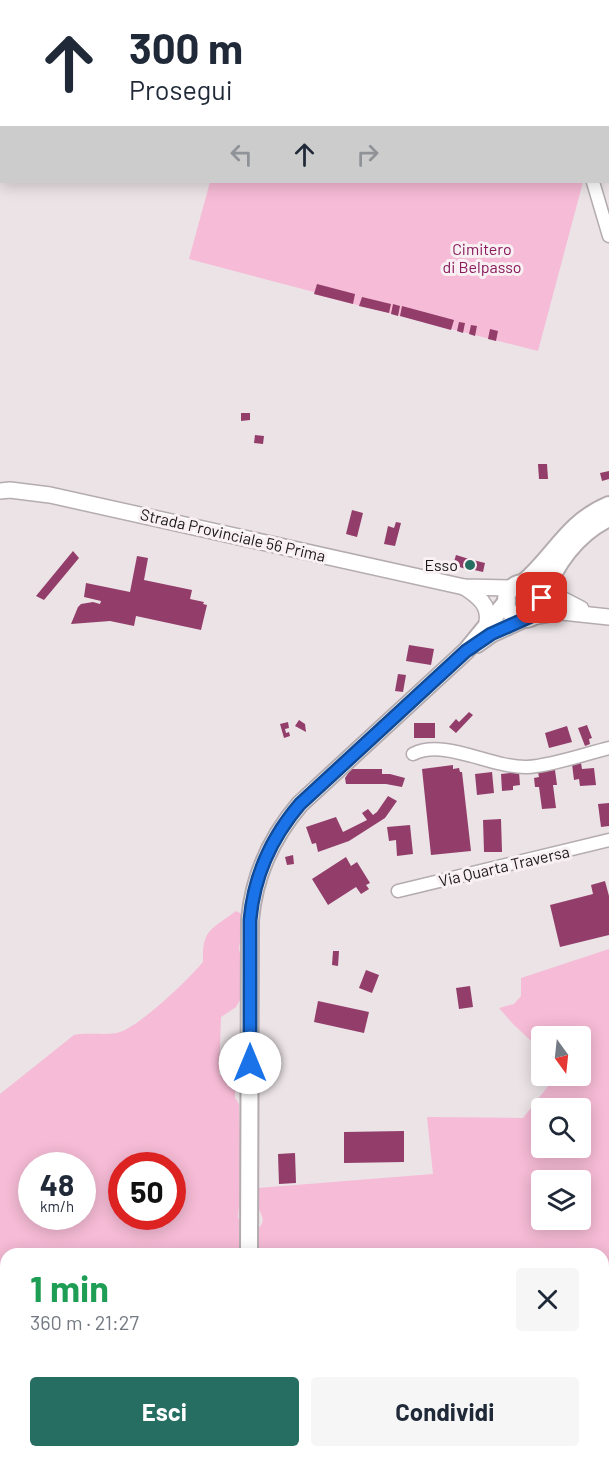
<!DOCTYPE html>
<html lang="it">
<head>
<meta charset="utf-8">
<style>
  :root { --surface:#fff; --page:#f6f6f7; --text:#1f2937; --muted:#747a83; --accent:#266d62 }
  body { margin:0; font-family:Barlow,sans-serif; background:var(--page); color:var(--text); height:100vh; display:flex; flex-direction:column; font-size:22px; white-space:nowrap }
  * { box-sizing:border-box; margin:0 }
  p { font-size:20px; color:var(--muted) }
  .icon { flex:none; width:33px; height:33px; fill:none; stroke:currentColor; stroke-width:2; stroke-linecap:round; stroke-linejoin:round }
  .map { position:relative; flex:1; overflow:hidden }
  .sheet { position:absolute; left:0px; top:1248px; width:609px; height:210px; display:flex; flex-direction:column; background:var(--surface); border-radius:18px 18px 0 0; box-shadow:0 3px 15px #0003 }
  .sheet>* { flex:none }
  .guide { position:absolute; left:0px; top:0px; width:609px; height:183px; box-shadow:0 3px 15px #0003; background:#fff; color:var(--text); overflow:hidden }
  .needle { width:39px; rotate:165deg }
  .buttons { position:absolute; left:531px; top:1026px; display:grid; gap:12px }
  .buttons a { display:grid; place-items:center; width:60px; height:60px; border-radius:6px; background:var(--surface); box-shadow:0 3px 15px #0003; font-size:30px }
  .speed { position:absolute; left:18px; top:1152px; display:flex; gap:12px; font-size:30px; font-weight:700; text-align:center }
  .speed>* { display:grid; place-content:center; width:78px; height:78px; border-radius:50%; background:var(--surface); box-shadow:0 3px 15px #0003; line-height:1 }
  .speed small { font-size:15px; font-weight:400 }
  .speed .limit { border:9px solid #d22; background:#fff; color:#111 }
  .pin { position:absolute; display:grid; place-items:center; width:51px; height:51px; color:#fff; margin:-26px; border-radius:12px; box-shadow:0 3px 9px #0006 }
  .me { position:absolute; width:66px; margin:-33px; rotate:0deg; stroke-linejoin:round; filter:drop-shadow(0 0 4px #0008) }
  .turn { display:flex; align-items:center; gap:21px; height:126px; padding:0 30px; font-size:27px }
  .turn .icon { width:78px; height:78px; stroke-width:2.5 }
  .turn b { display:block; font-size:42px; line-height:51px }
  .lanes { display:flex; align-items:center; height:57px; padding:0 30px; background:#0003; justify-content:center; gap:30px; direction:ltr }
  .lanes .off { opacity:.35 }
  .round { display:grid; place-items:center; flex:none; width:63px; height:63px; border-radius:6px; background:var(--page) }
  .summary { display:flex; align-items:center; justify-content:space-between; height:102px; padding:0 30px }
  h1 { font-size:36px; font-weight:700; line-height:45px; color:#1e9e55 }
  .primary-button { display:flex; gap:12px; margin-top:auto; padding:12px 30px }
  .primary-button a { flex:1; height:69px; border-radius:6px; background:var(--accent); color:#fff; font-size:24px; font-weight:700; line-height:69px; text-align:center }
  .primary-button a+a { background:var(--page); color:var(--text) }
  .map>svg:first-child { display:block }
</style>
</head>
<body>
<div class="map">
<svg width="609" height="1458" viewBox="0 0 609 1458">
  <rect width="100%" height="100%" fill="#ebe3e6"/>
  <g fill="#f6bbd6" fill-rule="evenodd">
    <path d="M210,182H583L538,351L314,294V292L189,259Z"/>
    <path d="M236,911L242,914C246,927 239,938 239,951L242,954L240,1000L236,1007L221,1017L219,1075L234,1067L240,1073V1083L235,1088V1098L239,1104L243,1201L239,1207L238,1218L242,1222V1254H6V1452H231L221,1458H0V1094L74,1035C89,1032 109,1036 120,1032C141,1025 188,980 203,962C202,929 211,930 236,911ZM32,1166H82V1216H32ZM122,1166H172V1216H122Z"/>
    <path d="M609,949V1458H406L404,1452H603V1254H258V1229C268,1218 259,1215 258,1204C258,1199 258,1193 258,1188L433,1174L427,1117L523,1118L556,1076H580V1036H542L541,1050L514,1025L499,1008L514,1004L521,996V978ZM580,1108V1148H542V1108ZM580,1180V1220H542V1180Z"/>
  </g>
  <g fill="#933d6a">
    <path d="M317,284L355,294L353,304L314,294Z"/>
    <path d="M362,297L391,304L389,313L359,306Z"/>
    <path d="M393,304L400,306L398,316L391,314Z"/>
    <path d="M402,306L454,320L451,330L400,316Z"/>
    <path d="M459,322L465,323L463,333L457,331Z"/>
    <path d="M471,325L477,326L475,336L469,334Z"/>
    <path d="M490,329L498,331L496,341L488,339Z"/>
    <path d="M241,413H250V420L241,421Z"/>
    <path d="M255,435L264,436L263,444L254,443Z"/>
    <path d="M538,464H547L548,479H539Z"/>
    <path d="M609,471V479L602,481L600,473Z"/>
    <path d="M352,510L363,513L357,537L346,534Z"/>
    <path d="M396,522L401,523L395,546L384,544L388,526L394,528Z"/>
    <path d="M73,551L79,558L44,600L36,596Z"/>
    <path d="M456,555L469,559L466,569L453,565Z"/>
    <path d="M137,556L148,558L144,580L192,590L190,599L204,602L203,604L207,605L201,630L136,616L134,626L110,621L71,624L78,607L81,604L93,602L100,604L101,601L84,597L86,583L130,592Z"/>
    <path d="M473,560L485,563L483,572L470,569Z"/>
    <path d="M409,645L434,649L431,665L406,661Z"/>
    <path d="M398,674L406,675L403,692L395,691Z"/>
    <path d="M469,712L473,715L456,733L449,727L456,719L459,722Z"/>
    <path d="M299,720L305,724L306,732L295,726Z"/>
    <path d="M288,722L289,728L285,729L286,733L289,732L290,736L284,738L280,724Z"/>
    <rect x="414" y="723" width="21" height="15"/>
    <path d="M587,725L592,738L589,739L590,744L585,746L578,728Z"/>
    <path d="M567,726L572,742L549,748L545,733Z"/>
    <path d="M581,763L582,769L594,768L596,785L580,786L579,779L574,780L572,764Z"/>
    <path d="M453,765V769L459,768L460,772H462L471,851L431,855L422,769Z"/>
    <path d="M351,769H382V774H390L405,778L402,787L386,784H346L345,778Z"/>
    <path d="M555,770L557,785H553L556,808L542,809L539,787H535L534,778L539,777L538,772Z"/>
    <path d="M492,772L494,793L477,795L475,774Z"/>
    <path d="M519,772L520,785L513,786V790L502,791L501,774Z"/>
    <path d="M388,796L397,801L385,818L349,841L318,852L316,843L312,844L306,827L336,817L343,832L367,820L362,813L368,809L373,815L377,812Z"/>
    <path d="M609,803V826L601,827L598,804Z"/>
    <path d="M501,819L502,852H484L483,820Z"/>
    <path d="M410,825L413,854L397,856L396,840L389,841L387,827Z"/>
    <path d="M293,855L294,864L287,865L285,857Z"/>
    <path d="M346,857L351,866L357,862L370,883L366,885L369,889L361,894L356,887L328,905L312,879Z"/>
    <path d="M605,881L609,896V935L560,947L550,905L593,894L591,885Z"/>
    <path d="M333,951H339L338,966L332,965Z"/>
    <path d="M366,970L379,975L372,993L359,988Z"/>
    <path d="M470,986L473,1007L459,1009L456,988Z"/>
    <path d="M318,1001L369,1012L364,1033L314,1022Z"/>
    <path d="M404,1131V1162L344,1163V1132Z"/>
    <path d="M295,1153L296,1183L279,1184L278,1154Z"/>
    <path d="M273,1452H293L294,1458H273Z"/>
    <path d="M342,1452H387L388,1454L376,1458H326Z"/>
  </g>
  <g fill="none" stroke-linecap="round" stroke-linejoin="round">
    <g stroke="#b4acaf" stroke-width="15">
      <g id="minor">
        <path d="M510,0L512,2"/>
        <path d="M608,40H609"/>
        <path d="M608,104L609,99"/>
        <path d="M593,182L609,236"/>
        <path d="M413,754C445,738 491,768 527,767C551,766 585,754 609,748"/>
        <path d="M398,891L609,840"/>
      </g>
    </g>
    <g stroke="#b4acaf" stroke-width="18">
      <g id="tertiary">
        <path d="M0,491L10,490L50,495L464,587L512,588"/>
        <path d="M464,587C478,596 490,605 487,622"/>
        <path d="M537,589L550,593L581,609"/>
        <path d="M531,617L562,612L609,617"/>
      </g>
    </g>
    <g stroke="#b4acaf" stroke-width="20">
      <g id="secondary">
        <path d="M523,583C556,555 566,523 609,505"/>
        <circle cx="524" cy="601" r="18"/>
        <path d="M542,598C555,565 576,534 609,518"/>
        <path d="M477,644L491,634L524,619"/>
        <path d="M249,1254L250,920C254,875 271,838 300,804L466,651L507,601"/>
        <path d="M249,1458V1452"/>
      </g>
    </g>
    <use href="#minor" stroke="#fff" stroke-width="12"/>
    <use href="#tertiary" stroke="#fff" stroke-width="15"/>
    <use href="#secondary" stroke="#fff" stroke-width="16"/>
  </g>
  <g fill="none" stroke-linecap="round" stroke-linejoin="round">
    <g stroke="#114b97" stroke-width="15">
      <path id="route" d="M250,1063V920C254,875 271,838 300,804L466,651L491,634L536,614L540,610L542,598"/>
    </g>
    <use href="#route" stroke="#1a73e8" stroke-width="10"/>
  </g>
  <circle fill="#266d62" stroke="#f8f0f3" stroke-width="2" cx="470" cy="565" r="6"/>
  <g text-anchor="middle" stroke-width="6" stroke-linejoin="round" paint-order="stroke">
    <g font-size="16" fill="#891a5b" stroke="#f8f0f3">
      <text x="482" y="255">Cimitero<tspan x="482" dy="18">di Belpasso</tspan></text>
    </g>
    <g font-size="16" fill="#1a1719" stroke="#f8f0f3">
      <text transform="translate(233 535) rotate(13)" y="6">Strada Provinciale 56 Prima</text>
      <text transform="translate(504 866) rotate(-13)" y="6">Via Quarta Traversa</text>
    </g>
    <g font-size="16" fill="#1a1719" stroke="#f8f0f3" text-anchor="end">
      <text x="458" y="571">Esso</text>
    </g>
  </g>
</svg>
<div class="buttons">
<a><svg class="needle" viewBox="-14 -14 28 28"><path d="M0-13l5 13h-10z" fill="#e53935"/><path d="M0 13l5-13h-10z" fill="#747a83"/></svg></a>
<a><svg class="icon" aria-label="search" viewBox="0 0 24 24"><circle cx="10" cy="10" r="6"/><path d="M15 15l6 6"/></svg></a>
<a><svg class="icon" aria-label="layers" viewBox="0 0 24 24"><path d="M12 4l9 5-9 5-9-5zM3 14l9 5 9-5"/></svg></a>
</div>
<div class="speed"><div>48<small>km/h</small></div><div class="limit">50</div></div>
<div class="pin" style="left:542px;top:598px;background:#d93025"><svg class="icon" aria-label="arrive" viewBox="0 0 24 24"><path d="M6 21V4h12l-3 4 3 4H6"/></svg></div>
<svg class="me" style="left:250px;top:1063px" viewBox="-20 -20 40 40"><circle r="19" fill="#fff"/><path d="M0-13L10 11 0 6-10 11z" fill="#1a73e8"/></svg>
<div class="guide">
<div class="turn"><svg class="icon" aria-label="ahead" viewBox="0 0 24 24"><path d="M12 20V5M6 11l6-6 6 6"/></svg><div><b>300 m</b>Prosegui</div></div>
<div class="lanes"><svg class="icon off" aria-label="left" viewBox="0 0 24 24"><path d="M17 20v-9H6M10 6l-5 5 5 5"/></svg><svg class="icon" aria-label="ahead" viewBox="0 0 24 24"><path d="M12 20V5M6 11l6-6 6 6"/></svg><svg class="icon off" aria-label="right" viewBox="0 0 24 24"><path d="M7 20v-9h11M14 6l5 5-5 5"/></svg></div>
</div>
<section class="sheet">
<div class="summary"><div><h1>1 min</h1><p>360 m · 21:27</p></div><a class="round"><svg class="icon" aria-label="close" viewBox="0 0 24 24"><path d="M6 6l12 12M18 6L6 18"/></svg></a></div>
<div class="primary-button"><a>Esci</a><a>Condividi</a></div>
</section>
</div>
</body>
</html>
